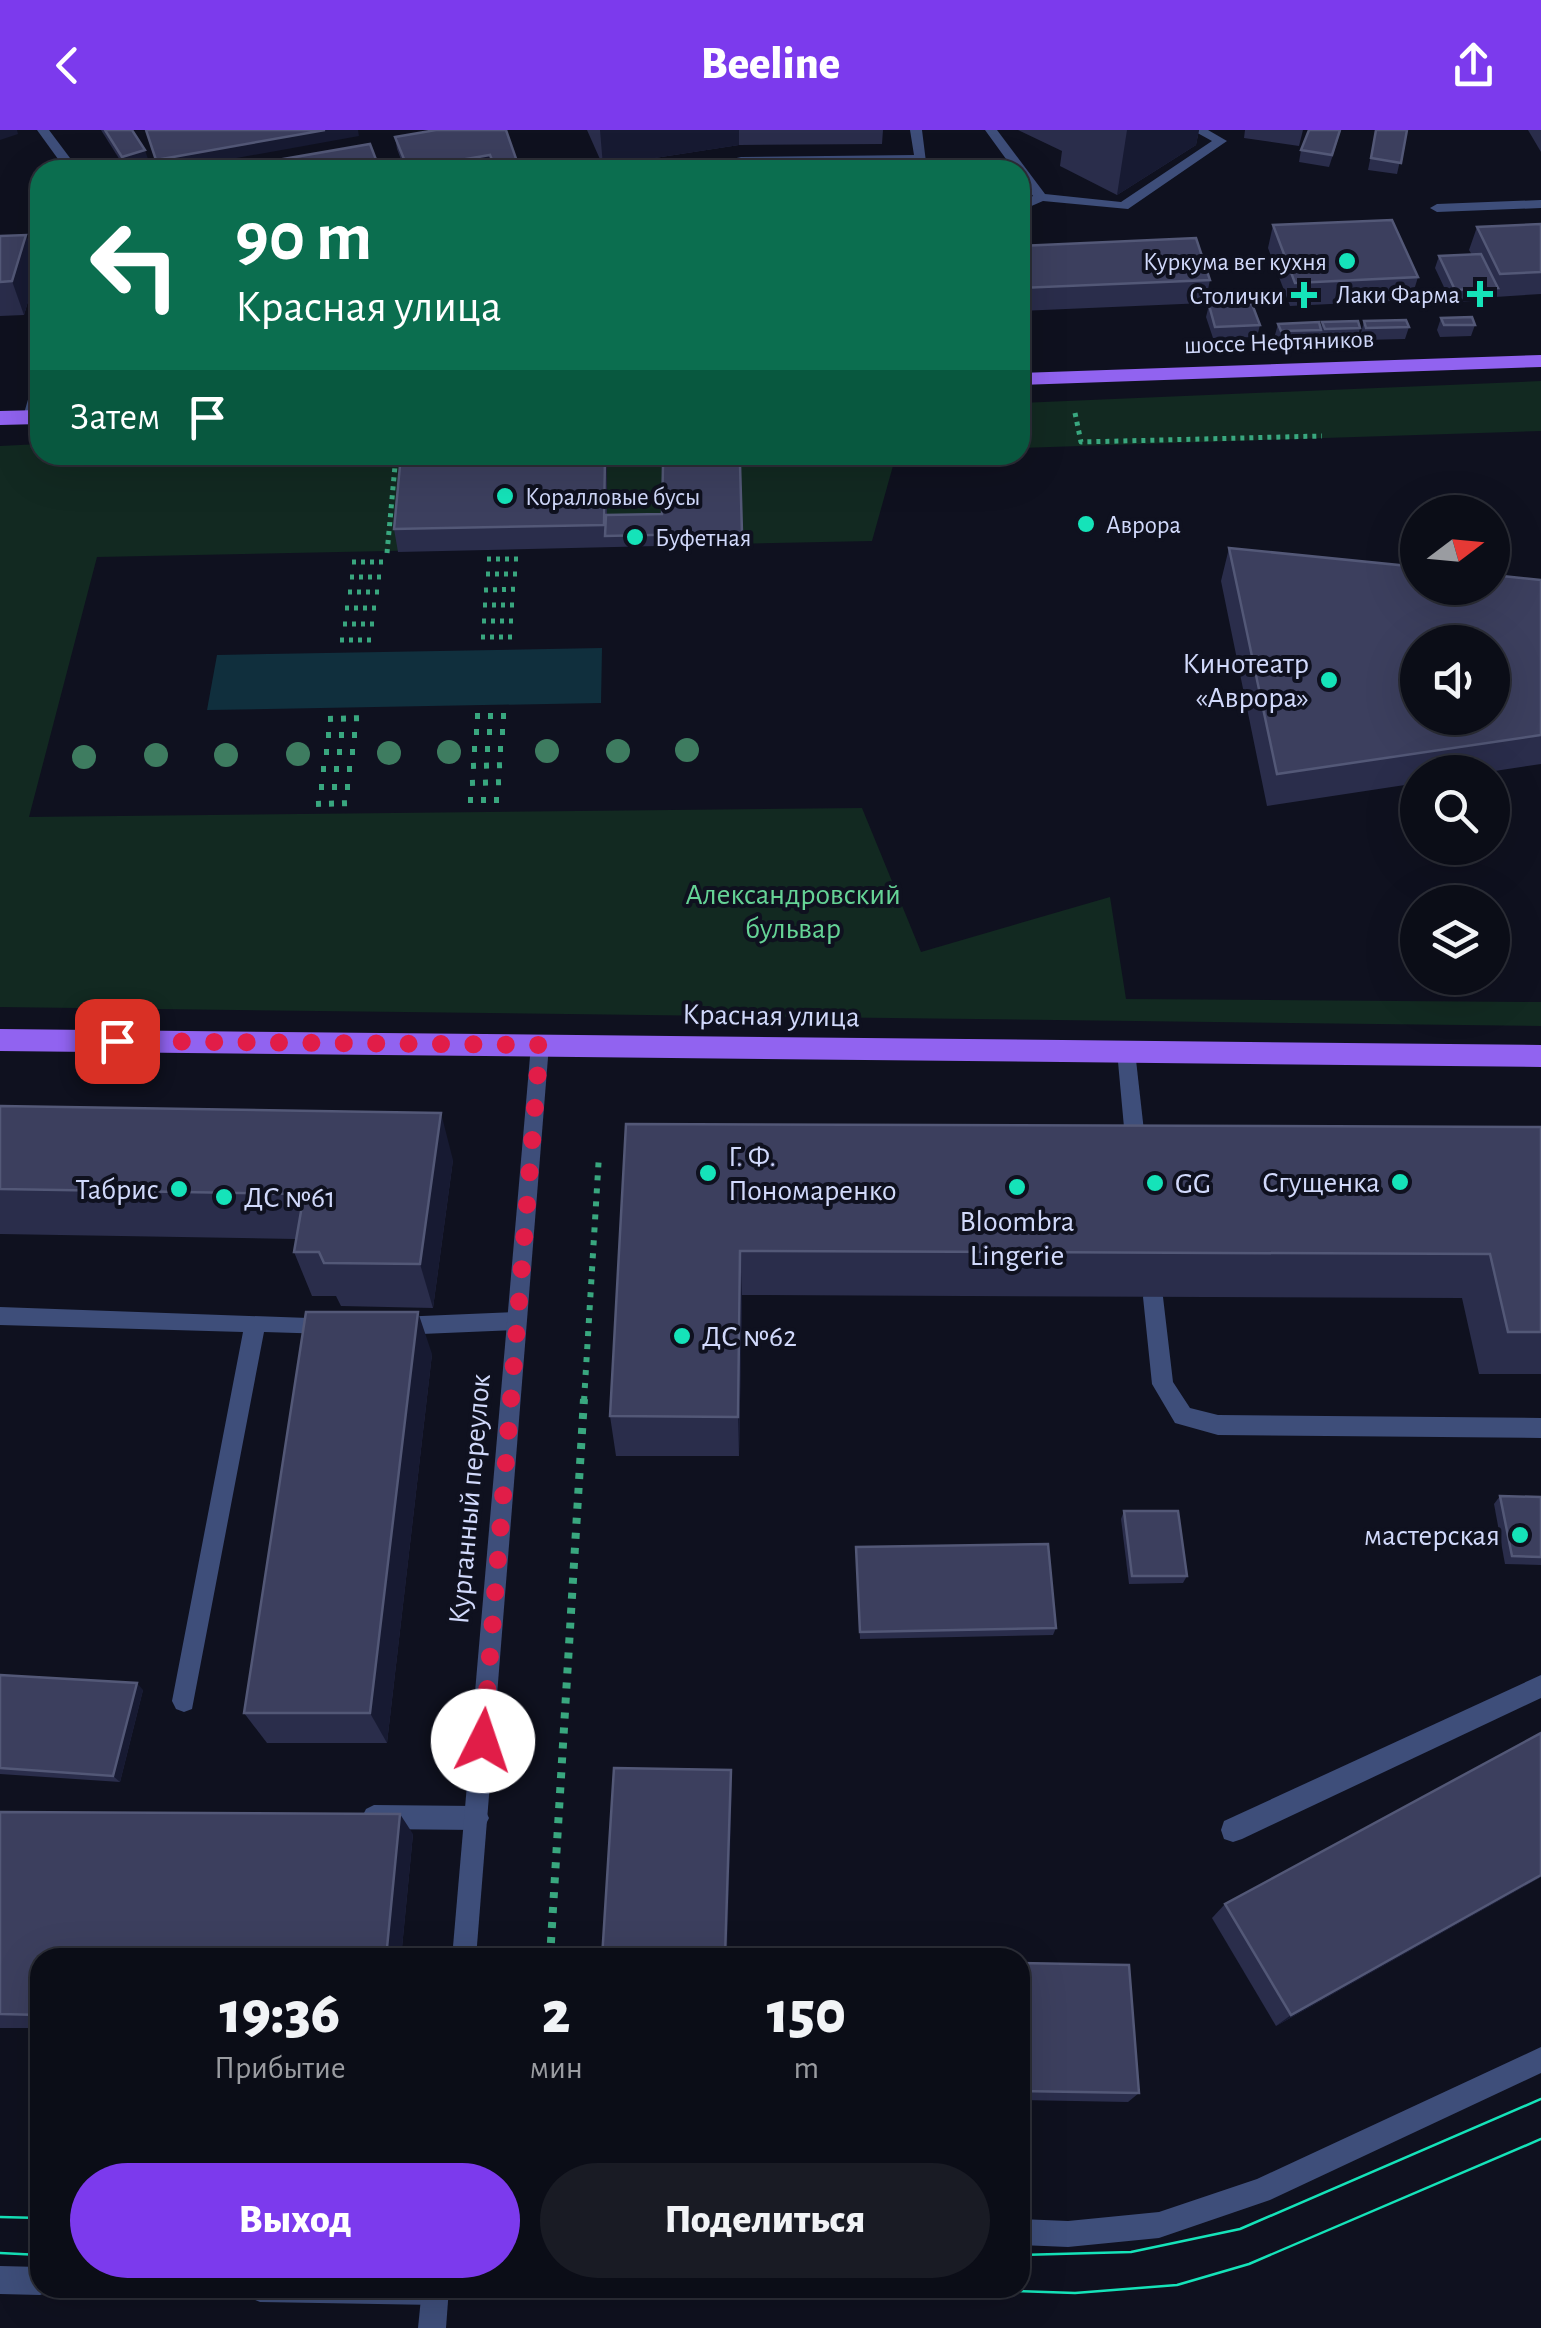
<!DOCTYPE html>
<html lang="ru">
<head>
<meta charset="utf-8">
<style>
  :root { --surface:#0b0d17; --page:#191b24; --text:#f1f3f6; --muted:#9a9ca1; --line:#2b2d36; --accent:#7c3aed }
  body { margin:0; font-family:"Alegreya Sans",sans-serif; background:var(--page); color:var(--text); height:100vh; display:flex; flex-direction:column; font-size:38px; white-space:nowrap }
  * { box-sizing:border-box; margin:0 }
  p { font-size:32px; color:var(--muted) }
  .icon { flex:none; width:55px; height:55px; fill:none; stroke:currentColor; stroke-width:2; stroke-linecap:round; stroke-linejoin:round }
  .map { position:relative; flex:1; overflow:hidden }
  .drawer { position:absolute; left:30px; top:1818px; width:1000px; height:350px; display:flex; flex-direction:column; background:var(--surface); border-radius:30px; box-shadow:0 10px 40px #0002,0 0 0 2px var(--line) }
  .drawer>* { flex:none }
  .top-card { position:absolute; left:30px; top:30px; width:1000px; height:305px; border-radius:30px; box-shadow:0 10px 40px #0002,0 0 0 2px var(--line); background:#0b6e4f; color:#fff; overflow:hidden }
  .needle { width:65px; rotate:74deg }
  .fabs { position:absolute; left:1400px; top:365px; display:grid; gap:20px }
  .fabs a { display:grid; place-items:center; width:110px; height:110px; border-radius:50%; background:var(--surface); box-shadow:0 10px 40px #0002,0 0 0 2px var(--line); font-size:50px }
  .pin { position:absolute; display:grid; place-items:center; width:85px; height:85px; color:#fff; margin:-42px; border-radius:20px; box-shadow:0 5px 15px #0006 }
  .me { position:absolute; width:110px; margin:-55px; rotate:4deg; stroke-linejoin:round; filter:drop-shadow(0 0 8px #0008) }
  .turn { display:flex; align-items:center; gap:35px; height:210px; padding:0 40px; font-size:45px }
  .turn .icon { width:130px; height:130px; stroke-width:2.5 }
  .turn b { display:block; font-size:70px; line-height:85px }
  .then { display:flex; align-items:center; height:95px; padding:0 40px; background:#0003; gap:20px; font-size:38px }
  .eta { display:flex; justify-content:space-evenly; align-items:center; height:170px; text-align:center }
  .eta b { font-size:60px; font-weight:800; line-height:70px }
  .cta { display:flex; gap:20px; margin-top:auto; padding:20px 40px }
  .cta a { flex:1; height:115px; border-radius:60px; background:var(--accent); color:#fff; font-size:40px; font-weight:800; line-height:115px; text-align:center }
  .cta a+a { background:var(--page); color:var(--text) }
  header { display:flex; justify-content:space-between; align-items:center; height:130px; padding:0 40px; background:var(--accent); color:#fff; font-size:45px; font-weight:800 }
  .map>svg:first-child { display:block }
</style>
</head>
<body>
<header><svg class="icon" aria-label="back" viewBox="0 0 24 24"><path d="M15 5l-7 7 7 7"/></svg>Beeline<svg class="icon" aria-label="share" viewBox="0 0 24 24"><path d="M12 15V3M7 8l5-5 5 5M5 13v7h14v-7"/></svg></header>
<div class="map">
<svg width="1541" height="2198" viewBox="0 0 1541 2198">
  <rect width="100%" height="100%" fill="#0f111f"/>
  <g fill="#122921">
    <path d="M1541,251V301L1020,318V273Z"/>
    <path d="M40,314V325H896L872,411L97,427L29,687L862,678L921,822L1110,767L1126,869L1541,872V896L0,877V316Z"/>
  </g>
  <path fill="#102f3d" d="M602,518L601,573L207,580L217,525Z"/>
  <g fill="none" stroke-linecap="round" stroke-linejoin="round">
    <g stroke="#39a77f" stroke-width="5" stroke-dasharray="4 5" stroke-linecap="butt">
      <path d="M1075,283L1081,312L1322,306"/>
      <path d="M387,423L396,325"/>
      <path d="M487,429H522"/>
      <path d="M352,432H386"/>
      <path d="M486,444H521"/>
      <path d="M350,447H384"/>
      <path d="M484,460L520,459"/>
      <path d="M348,462H382"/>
      <path d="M483,475H519"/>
      <path d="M345,478H380"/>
      <path d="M482,491H518"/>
      <path d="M343,494H378"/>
      <path d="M481,507H517"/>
      <path d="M340,510H376"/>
    </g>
    <g stroke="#39a77f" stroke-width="6" stroke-dasharray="5 8" stroke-linecap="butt">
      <path d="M475,586H512"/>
      <path d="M328,589L365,588"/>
      <path d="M474,602H511"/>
      <path d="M326,605H363"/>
      <path d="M472,619H510"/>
      <path d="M324,622H361"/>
      <path d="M471,636L509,635"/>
      <path d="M321,639H359"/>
      <path d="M470,653L508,652"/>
      <path d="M319,657H357"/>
      <path d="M468,670H507"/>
      <path d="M316,674L354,673"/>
      <path d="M584,1271L599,1025"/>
    </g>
    <path stroke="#39a77f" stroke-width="8" stroke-dasharray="6 9" stroke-linecap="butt" d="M550,1828L584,1269"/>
    <g fill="#3e4e7a" fill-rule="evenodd">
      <path d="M37,0H49L79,40H66Z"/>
      <path d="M910,0H922L927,40H917L915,33L741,35L712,40H684L741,27L914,25Z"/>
      <path d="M985,0H997L1045,64L1121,72L1212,11L1192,0H1208L1227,11L1128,79L1043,71L1020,81V72L1033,66L1020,48V40H1014Z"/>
      <path d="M1541,70V78L1437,82L1430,78L1437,74Z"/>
      <path d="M40,248L37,287L30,291L25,290L23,287L33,252Z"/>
      <path d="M1126,914L1135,921L1146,1019L1143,1025H1129L1126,1019L1117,921Z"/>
      <path d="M1153,1158L1160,1161L1163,1167L1173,1252L1190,1278L1218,1285L1541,1288V1308L1218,1305L1175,1293L1152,1254L1143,1167L1146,1161Z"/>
      <path d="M0,1177L336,1189L339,1195L336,1201L329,1204L264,1202L192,1579L184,1582L176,1579L172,1571L243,1202L0,1195Z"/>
      <path d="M516,1182L523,1185L526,1191L523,1197L516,1200L398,1205L391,1202L388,1196L391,1190L398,1187Z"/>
      <path d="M1541,1545V1568L1242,1709L1233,1712L1224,1709L1221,1700L1224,1691Z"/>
      <path d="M374,1675L477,1676L485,1680L489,1688L485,1696L477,1700L374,1699L366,1695L362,1687L366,1679Z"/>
      <path d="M1541,1917V1943L1270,2070L1159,2108L1068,2117L1020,2115V2089L1068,2091L1159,2082L1257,2049Z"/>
      <path d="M0,2136L40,2137V2158H51L50,2161L40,2165L0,2164Z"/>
      <path d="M246,2158H448L450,2161L446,2171L436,2175L260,2172L250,2168Z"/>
    </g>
    <g fill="#3e4e7a" fill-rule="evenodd">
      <path d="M540,908L549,915L476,1828H452L531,915Z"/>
      <path d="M422,2158H449L446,2198H418Z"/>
    </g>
    <g fill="#9163f0" fill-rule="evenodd">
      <path d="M1541,225V237L1020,255V243Z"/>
      <path d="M40,280V294L0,295V281Z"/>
      <path d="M0,899L1541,915V937L0,921Z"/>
    </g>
    <g stroke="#15e3b9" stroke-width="2.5">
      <path d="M0,2087L40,2088"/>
      <path d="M0,2123L40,2125"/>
      <path d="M1020,2125L1131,2122L1240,2099L1541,1969"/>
      <path d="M925,2158L1075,2163L1177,2155L1249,2134L1541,2009"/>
    </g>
  </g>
  <g fill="#3e7c60">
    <circle cx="687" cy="620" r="12"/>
    <circle cx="547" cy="621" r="12"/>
    <circle cx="618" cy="621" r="12"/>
    <circle cx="449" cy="622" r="12"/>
    <circle cx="389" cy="623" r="12"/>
    <circle cx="298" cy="624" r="12"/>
    <circle cx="156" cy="625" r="12"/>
    <circle cx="226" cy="625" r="12"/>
    <circle cx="84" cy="627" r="12"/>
  </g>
  <g fill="#2a2d4b">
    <path d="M101,0H132L149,32L125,38Z"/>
    <path d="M436,0L520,40H493L492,36L472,40H405L397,19L395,7Z"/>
    <path d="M587,0H883L882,14L739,15L603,36Z"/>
    <path d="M1018,0H1199L1196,15L1117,65L1060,36L1062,21Z"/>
    <path d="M1245,0H1303L1299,16L1244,8Z"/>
    <path d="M1341,0L1329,37L1299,32L1301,20Z"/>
    <path d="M1376,0H1407L1397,44L1368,40Z"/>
    <path d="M1528,0H1541V22Z"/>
    <path d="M1541,94V164L1495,167L1494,170L1451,172L1435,138L1439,126L1472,125L1469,120L1477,97Z"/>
    <path d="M1273,95L1418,147L1411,170L1290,176L1268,118Z"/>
    <path d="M26,105L38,138L24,185L0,186V106Z"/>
    <path d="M1020,116L1210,150L1205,173L1020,181Z"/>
    <path d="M1209,175L1260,195L1257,207L1213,208L1206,187Z"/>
    <path d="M1441,188L1475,195L1471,206L1440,207L1437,200Z"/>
    <path d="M1364,191L1409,197L1405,209L1363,210L1361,203Z"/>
    <path d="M1322,192L1360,198L1357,210L1322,211L1320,206L1318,212L1278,213L1275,205L1278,194L1321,198Z"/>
    <path d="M401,325H607V385L662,384L740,334L743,414L398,422L394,399Z"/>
    <path d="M1229,418L1541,450V634L1488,642H1418V653L1267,676L1221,451Z"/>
    <path d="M0,976L453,1030L433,1178L341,1176L336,1166H312L294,1122L296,1109L0,1104Z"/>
    <path d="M626,994L1541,997V1244H1479L1462,1168L742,1165L739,1326H616L610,1286Z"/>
    <path d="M432,1224L387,1613H267L244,1583Z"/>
    <path d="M1500,1366L1541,1367V1435L1505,1434L1494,1374Z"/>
    <path d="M1124,1381L1187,1446L1183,1453L1129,1454L1121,1389Z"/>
    <path d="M856,1417L1056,1498L1053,1505L860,1509Z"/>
    <path d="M0,1545L143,1560L120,1652L0,1644Z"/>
    <path d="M0,1682L413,1704L401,1828H40V1898H0Z"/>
    <path d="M1541,1747L1276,1896L1212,1788L1225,1774Z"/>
    <path d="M1020,1833L1139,1963L1128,1972L1020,1970Z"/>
  </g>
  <g fill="#171a32">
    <path d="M0,0H17L18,4L0,10Z"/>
    <path d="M325,0H358L359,6L170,40H158L156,30Z"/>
    <path d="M600,0H739V15L603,36Z"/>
    <path d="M1127,0H1199L1196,15L1117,65Z"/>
    <path d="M145,20L149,32L125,38L122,27Z"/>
    <path d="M490,25L492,36L472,40H408Z"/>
    <path d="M26,105L38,138L24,185L12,151Z"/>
    <path d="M605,325H607L605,406L604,395Z"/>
    <path d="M441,983L453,1030L433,1178L420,1134Z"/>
    <path d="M740,1121L742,1165L739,1326L738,1287Z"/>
    <path d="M418,1182L432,1224L387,1613L370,1583Z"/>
    <path d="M137,1553L143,1560L120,1652L113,1646Z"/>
    <path d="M731,1640L732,1656L727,1828H725Z"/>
    <path d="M400,1684L413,1704L401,1828H386Z"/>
    <path d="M1541,1745V1747L1276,1896L1291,1885Z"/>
  </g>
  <g fill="#3c3f5e" stroke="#535877" stroke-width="2.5" fill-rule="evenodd">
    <path d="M105,0H132L145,20L122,27Z"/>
    <path d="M146,0H325L156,30Z"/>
    <path d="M436,0H506L520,40H496L490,25L408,39L395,7Z"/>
    <path d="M1309,0H1340L1332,25L1301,20Z"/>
    <path d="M1376,0H1407L1401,33L1371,28Z"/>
    <path d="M370,14L380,40H220Z"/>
    <path d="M915,38L916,40H823Z"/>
    <path d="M1392,90L1418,147L1295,153L1273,95Z"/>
    <path d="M1541,94V142L1500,144L1477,97Z"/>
    <path d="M26,105L12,151L0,152V106Z"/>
    <path d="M1196,108L1210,150L1020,158V116Z"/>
    <path d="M1481,124L1498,158L1455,160L1439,126Z"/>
    <path d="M1252,174L1260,195L1215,197L1209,175Z"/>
    <path d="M1472,187L1475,195H1444L1441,188Z"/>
    <path d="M1406,190L1409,197L1366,198L1364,191Z"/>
    <path d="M1358,191L1360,198L1325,199L1322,192Z"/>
    <path d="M1319,192L1321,200L1281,201L1278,194Z"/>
    <path d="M401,325H605L604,395L394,399Z"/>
    <path d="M740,334L742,403L605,406L606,385L662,384L663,335Z"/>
    <path d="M1229,418L1418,437V458H1492V445L1541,450V605L1277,644ZM1418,512H1492V588H1418Z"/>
    <path d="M0,976L441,983L420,1134L324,1133L319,1122H294L304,1064L0,1059Z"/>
    <path d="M626,994L1541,997V1202H1508L1490,1124L740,1121L738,1287L610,1286Z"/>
    <path d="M306,1182H418L370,1583H244Z"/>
    <path d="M1500,1366L1541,1367V1427L1512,1426Z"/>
    <path d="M1124,1381H1178L1187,1446H1132Z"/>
    <path d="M1048,1414L1056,1498L860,1502L856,1417Z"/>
    <path d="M0,1545L137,1553L113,1646L0,1638Z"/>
    <path d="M1541,1603V1745L1291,1885L1225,1774Z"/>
    <path d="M614,1638L731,1640L725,1827L765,1828H602Z"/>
    <path d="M0,1682L400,1684L386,1828H40V1885L0,1884Z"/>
    <path d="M1020,1833L1129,1835L1139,1963L1020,1961Z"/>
  </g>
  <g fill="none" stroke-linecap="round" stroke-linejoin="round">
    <path stroke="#e11d48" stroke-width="18" stroke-dasharray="0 32.4" d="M117,911L540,915L483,1611"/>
  </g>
  <g fill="#15e3b9" stroke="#0f111f" stroke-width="4">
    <circle cx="1347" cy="131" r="10"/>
    <path d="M1475 149h10v10h10v10h-10v10h-10v-10h-10v-10h10z"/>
    <path d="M1299 150h10v10h10v10h-10v10h-10v-10h-10v-10h10z"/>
    <circle cx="505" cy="366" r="10"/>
    <circle cx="1086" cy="394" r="10"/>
    <circle cx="635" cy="407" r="10"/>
    <circle cx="1329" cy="550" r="10"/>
    <circle cx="708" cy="1043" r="10"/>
    <circle cx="1400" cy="1052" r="10"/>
    <circle cx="1155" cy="1053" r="10"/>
    <circle cx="1017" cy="1057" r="10"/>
    <circle cx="179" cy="1059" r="10"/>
    <circle cx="224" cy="1067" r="10"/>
    <circle cx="682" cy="1206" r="10"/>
    <circle cx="1520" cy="1405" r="10"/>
  </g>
  <g text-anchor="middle" stroke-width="8" stroke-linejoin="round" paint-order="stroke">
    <g font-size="25" fill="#d1d9fb" stroke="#0f111f" text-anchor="end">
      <text x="1327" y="140">Куркума вег кухня</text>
      <text x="1460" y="173">Лаки Фарма</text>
      <text x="1284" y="174">Столички</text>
      <text x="525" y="375" text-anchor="start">Коралловые бусы</text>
      <text x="1106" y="403" text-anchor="start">Аврора</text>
      <text x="655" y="416" text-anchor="start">Буфетная</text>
    </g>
    <g font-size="25" fill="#d1d9fb" stroke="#0f111f">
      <text transform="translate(1279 211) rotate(-2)" y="9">шоссе Нефтяников</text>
    </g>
    <g font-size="30" fill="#d1d9fb" stroke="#0f111f" text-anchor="end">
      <text x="1309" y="543">Кинотеатр<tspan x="1309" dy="34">«Аврора»</tspan></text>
      <text x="728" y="1036" text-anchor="start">Г. Ф.<tspan x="728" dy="34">Пономаренко</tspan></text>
      <text x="1380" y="1062">Сгущенка</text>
      <text x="1175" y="1063" text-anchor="start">GG</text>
      <text x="159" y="1069">Табрис</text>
      <text x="244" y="1077" text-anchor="start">ДС №61</text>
      <text x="1017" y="1101" text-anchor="middle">Bloombra<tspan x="1017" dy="34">Lingerie</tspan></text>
      <text x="702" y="1216" text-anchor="start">ДС №62</text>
      <text x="1500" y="1415">мастерская</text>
    </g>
    <g font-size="30" fill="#65d396" stroke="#0f111f">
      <text x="793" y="774">Александровский<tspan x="793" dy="34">бульвар</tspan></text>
    </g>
    <g font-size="30" fill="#d1d9fb" stroke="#0f111f">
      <text transform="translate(771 885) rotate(1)" y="10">Красная улица</text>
      <text transform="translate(469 1369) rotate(-85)" y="10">Курганный переулок</text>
    </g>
  </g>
</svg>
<div class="fabs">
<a><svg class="needle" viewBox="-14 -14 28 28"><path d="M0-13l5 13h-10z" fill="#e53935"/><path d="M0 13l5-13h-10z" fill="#9a9ca1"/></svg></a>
<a><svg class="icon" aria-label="sound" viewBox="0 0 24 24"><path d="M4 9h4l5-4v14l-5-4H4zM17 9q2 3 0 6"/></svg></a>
<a><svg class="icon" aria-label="search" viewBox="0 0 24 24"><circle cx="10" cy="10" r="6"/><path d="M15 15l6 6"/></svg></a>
<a><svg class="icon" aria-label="layers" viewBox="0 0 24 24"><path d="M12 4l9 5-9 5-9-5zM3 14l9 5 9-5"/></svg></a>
</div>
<div class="pin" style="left:117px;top:911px;background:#d93025"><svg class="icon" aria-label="arrive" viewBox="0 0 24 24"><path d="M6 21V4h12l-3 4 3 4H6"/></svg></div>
<svg class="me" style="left:483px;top:1611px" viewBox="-20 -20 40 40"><circle r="19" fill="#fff"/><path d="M0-13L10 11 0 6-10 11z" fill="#e11d48"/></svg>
<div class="top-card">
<div class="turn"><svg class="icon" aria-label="left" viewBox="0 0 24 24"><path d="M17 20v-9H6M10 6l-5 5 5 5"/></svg><div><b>90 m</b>Красная улица</div></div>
<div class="then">Затем<svg class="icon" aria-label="arrive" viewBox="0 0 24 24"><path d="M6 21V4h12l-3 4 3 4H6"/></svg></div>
</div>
<section class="drawer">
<div class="eta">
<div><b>19:36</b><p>Прибытие</p></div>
<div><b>2</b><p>мин</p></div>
<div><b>150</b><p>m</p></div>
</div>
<div class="cta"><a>Выход</a><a>Поделиться</a></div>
</section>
</div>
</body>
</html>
